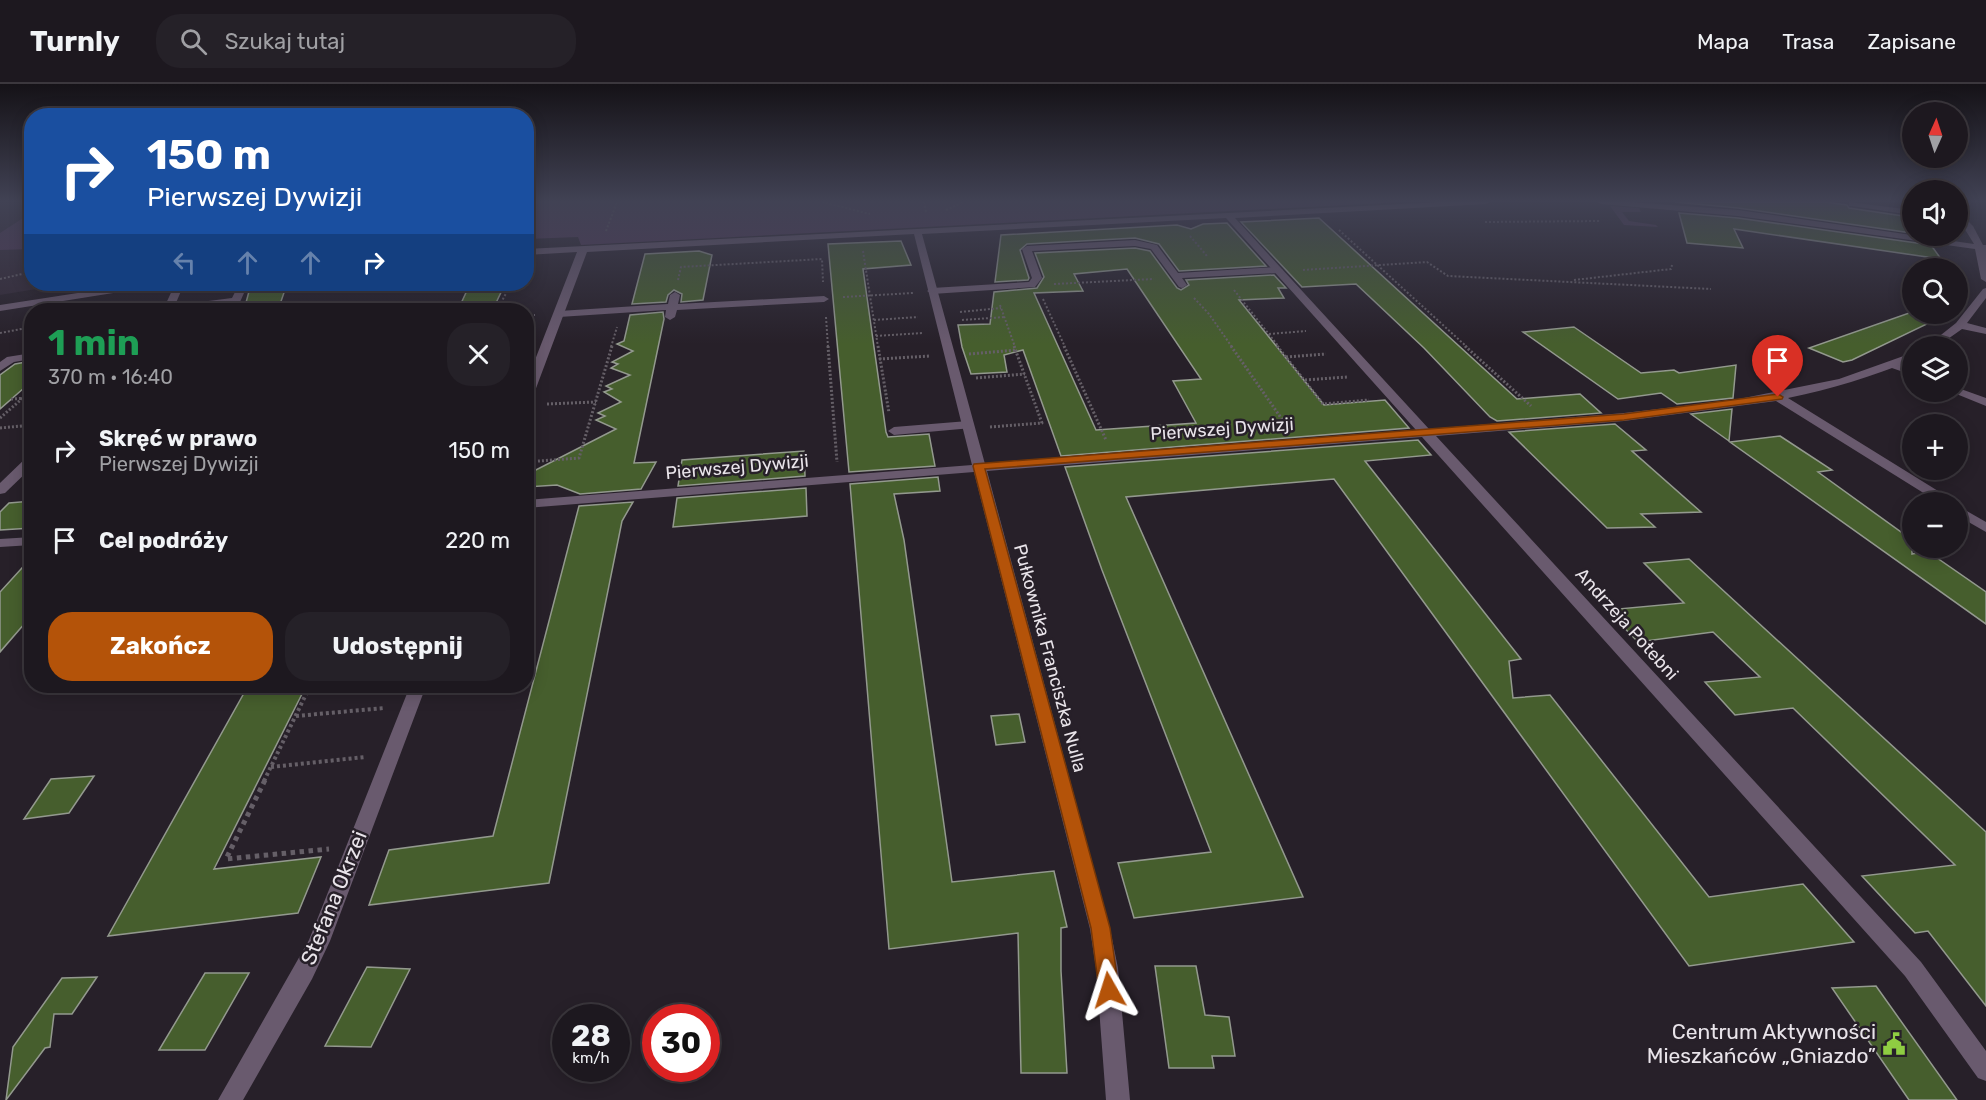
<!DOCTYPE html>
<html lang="pl">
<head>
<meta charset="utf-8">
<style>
  :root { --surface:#1d181f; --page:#252128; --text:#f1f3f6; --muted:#a0a0a4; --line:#3b373d; --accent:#b45309 }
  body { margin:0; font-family:Rubik,sans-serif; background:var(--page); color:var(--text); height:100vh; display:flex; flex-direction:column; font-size:22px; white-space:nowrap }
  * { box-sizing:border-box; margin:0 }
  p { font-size:20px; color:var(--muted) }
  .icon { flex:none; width:33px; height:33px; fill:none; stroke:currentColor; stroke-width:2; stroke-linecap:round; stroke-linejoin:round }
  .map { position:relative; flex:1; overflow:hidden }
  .side { position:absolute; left:24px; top:219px; width:510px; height:390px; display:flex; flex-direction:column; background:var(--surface); border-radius:24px; box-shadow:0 3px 15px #0003,0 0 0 2px var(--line) }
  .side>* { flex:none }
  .banner { position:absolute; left:24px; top:24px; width:510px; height:183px; border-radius:24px; box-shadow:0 3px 15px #0003,0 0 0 2px var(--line); background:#1a4fa0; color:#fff; overflow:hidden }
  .needle { width:39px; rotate:3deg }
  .tools { position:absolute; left:1902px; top:18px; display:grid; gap:12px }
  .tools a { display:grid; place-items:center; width:66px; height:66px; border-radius:50%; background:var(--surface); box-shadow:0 3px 15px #0003,0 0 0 2px var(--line); font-size:30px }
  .speed { position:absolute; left:552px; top:920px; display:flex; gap:12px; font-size:30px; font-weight:700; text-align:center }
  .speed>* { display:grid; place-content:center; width:78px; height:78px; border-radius:50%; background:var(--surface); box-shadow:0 3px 15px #0003,0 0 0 2px var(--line); line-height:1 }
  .speed small { font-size:15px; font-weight:400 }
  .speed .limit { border:9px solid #d22; background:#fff; color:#111 }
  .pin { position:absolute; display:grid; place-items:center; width:51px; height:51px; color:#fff; margin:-62px -26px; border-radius:50% 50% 50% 0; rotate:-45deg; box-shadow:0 0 6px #0007 }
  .pin .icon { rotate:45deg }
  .me { position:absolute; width:66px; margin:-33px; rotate:354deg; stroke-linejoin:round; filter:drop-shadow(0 0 4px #0008) }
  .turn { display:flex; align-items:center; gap:21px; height:126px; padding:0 24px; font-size:27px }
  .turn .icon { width:78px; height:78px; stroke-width:2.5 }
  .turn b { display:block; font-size:42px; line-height:51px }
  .lanes { display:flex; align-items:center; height:57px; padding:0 24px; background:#0003; justify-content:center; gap:30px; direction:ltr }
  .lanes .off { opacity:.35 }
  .round { display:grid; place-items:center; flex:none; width:63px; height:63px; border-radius:24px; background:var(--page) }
  .summary { display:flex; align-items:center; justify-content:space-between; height:102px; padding:0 24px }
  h1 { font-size:36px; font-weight:700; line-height:45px; color:#1e9e55 }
  .cta { display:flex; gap:12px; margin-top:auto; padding:12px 24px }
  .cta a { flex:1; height:69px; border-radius:24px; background:var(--accent); color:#fff; font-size:24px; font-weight:700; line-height:69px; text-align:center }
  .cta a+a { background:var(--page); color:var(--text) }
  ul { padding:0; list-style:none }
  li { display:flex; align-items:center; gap:18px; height:90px; padding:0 24px }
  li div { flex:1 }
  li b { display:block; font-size:22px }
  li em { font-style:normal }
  header { display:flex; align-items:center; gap:36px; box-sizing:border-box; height:84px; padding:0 30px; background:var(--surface); border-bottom:2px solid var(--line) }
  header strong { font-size:28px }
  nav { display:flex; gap:33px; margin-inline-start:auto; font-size:21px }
  .search { width:420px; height:54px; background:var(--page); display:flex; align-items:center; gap:15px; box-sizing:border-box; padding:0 21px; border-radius:24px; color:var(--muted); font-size:22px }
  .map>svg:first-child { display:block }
</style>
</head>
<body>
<header>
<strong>Turnly</strong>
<div class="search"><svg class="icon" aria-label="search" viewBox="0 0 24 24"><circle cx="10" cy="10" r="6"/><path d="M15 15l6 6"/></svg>Szukaj tutaj</div>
<nav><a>Mapa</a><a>Trasa</a><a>Zapisane</a></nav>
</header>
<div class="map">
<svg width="1986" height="1016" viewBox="0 0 1986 1016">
  <rect width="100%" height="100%" fill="#272029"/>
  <path fill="#322835" d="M0,118H31L32,200H67L0,211Z"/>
  <g fill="#4f3756">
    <path d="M527,118H1403L581,161L578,153L527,155Z"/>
    <path d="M1610,122L1639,124L1641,128H1622L1629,137L1656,141L1658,143L1624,141Z"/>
    <path d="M31,129V165L0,166V149Z"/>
  </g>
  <g fill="#465e2d" stroke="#93998e" stroke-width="1.5" fill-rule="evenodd">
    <path d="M1675,118H1825L1847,121L1849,124L1910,133L1912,149L1738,124Z"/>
    <path d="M1679,129L1738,134L1931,161L1941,175L1734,145L1743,164L1687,159Z"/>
    <path d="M1319,134L1517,315L1580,310L1601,329L1497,337L1490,333L1424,264L1356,200L1302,203L1241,138Z"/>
    <path d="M1227,139L1266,182L1179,187L1159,160L1135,154L1027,160L1020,166L1029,194L1028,196L995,198L1001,151L1177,141L1191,145L1203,140Z"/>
    <path d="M901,157L911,181L863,185L886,348L888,353L929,350L935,382L849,388L828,160Z"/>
    <path d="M1135,164L1150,167L1177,204L1181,206L1189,201L1186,196L1274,191L1286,204H1278L1284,214L1239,216L1324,321L1385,316L1409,344L1061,372L1023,266L1004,271L1007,288L971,290L962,263L958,241L990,240L994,208L1037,204L1044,193L1035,169ZM1127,185L1201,295L1173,297L1196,339L1096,346L1034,209L1083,207L1074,190Z"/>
    <path d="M699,167L712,171L703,216L681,218L682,210L674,206L668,211L666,218L632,220L645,170Z"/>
    <path d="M251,200H287L278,226H244Z"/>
    <path d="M470,200H505L494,223L458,226Z"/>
    <path d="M663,228L664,235L634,379L656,378L641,405L580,410L557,401L526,403V391L616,345L596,336L605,332L598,329L621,318L604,308L612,305L606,302L630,291L611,284L618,280L612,278L633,267L617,260L624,257L630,231Z"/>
    <path d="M1912,228L1925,230L1929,239L1852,276L1843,278L1809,264Z"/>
    <path d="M1574,243L1641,289L1674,286L1679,289L1736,281L1733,314L1677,320L1661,309L1618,315L1523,248Z"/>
    <path d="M32,277V297L0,325V291L15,280Z"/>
    <path d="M1732,325L1729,357L1691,330Z"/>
    <path d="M1615,340L1646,366L1632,367L1701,428L1641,430L1655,443L1607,444L1509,348Z"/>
    <path d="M1780,352L1832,386L1818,388L1912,456V470L1927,467L1986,508V540L1730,358Z"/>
    <path d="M1418,356L1431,371L1365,377L1521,575L1509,577L1513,614L1550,611L1709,813L1803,800L1854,858L1689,882L1334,395L1126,413L1303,813L1134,834L1118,779L1211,768L1102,486L1065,383Z"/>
    <path d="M804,367L805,392L678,402L682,376Z"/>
    <path d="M938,393L940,407L894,410L904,456L952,798L1054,787L1067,843L1061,844V887L1067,989H1021L1018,849L889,865L850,400Z"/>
    <path d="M806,404L807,432L673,443L677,414Z"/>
    <path d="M32,417V444L0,446V428L9,419Z"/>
    <path d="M633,418L622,437L549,799L369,821L389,766L493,752L579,422Z"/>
    <path d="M32,473V531L0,568V508Z"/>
    <path d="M1689,475L1986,748V922L1928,847L1915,849L1862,792L1955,781L1793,624L1735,631L1705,598L1760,593L1713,548L1638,558L1607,526L1684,519L1644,479Z"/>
    <path d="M248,602H306L214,785L321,773L298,829L108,852Z"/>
    <path d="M1019,630L1025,658L996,661L991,632Z"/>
    <path d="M94,692L69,729L24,735L51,695Z"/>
    <path d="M1155,882H1196L1205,931L1229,933L1235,972H1212L1214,984H1169Z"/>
    <path d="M367,883L410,885L371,963L325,962Z"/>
    <path d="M205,889H249L205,966H159Z"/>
    <path d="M97,893L72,930H54L50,963L45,964L6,1016L13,963L62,894Z"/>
    <path d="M1876,902L1957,1016H1909L1832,904Z"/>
  </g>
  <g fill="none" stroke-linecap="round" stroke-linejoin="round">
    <g stroke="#655f67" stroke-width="2" stroke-dasharray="2 2" stroke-linecap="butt">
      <path d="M822,118L870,130"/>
      <path d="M924,118L926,128"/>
      <path d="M946,126L964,118"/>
      <path d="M1485,138L1600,137"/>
      <path d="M1339,146L1467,263"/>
      <path d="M606,147L617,118"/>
      <path d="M1190,152L1207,172"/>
      <path d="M863,167L878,263"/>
      <path d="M1303,186L1427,178L1448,192L1711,205"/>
      <path d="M0,195L31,188"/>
      <path d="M678,196L681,183L822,175L823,198"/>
      <path d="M1574,196L1671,185L1672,181"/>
      <path d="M1054,200L1154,195"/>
      <path d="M1234,206L1279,263"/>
      <path d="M843,213L913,209"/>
      <path d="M1194,214L1209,230L1232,263"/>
      <path d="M1043,215L1065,263"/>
      <path d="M1000,221L1015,263"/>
      <path d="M285,226L288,218"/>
      <path d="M497,226L511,200"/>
      <path d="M960,228L1001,224"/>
      <path d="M526,231H535"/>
      <path d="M826,233L828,263"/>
      <path d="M874,236L918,233"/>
      <path d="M962,236L1005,233"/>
      <path d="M0,249L32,243"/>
      <path d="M1269,250L1306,247"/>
      <path d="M876,252L923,249"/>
      <path d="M611,263L617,243"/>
    </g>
    <g stroke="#655f67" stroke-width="3" stroke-dasharray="2 2" stroke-linecap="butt">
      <path d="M828,262L837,378"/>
      <path d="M878,262L889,329"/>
      <path d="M1064,262L1106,356"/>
      <path d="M1231,262L1286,341"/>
      <path d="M1277,262L1323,320L1369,316"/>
      <path d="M1465,262L1531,322"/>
      <path d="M969,270L1017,266"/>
      <path d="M1286,273L1326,270"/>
      <path d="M879,275L930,272"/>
      <path d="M976,294L1025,290"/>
      <path d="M1305,296L1347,293"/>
      <path d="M11,315L32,314"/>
      <path d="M547,320L596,318"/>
      <path d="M0,334L32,306"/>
      <path d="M990,343L1042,339L1014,262"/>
      <path d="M0,344L32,341"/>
      <path d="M526,344L531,332"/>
      <path d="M526,378L579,374L612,262"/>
      <path d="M23,415L32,414"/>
    </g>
    <g stroke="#655f67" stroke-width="4" stroke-dasharray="3 3" stroke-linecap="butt">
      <path d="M309,604L334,602"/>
      <path d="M296,632L384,624"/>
      <path d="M271,683L365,673"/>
      <path d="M264,697L310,602"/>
    </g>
    <path stroke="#655f67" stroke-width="5" stroke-dasharray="4.5 4.5" stroke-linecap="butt" d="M265,696L226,775L329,765"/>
    <g fill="#695a6e" fill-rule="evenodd">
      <path d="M1849,118L1912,126V131L1852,122H1849Z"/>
      <path d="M1135,156L1157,161L1178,189L1278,183L1283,186L1278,189L1182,194L1187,201L1182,204L1179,203L1151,165L1135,162L1032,167L1042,194L1035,203L932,210L927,207L932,204L1029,198L1032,194L1022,165L1027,162Z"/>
      <path d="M239,200H248L240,218L180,226L164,225L169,222L232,214Z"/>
      <path d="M675,208L680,211L678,220L824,212L829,215L824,218L677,226L675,233L670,236L665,233L666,226L559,233L554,230L559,227L668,220L670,211Z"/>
      <path d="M32,269V275L14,278L0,287V278L7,273Z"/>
      <path d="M1893,278L1912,284V291L1889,283L1887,281Z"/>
      <path d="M1958,304L1986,314V322L1954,309L1953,308H1958Z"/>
      <path d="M968,337L974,341L972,344L894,351L888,347L894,343Z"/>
    </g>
    <g fill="#695a6e" fill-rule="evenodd">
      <path d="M1441,118H1490L1486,120L1235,134L1429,345L1624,329L1734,316L1839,295L1912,269V276C1872,293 1831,305 1788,314L1951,415L1952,418H1938L1776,317L1624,337L1436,352L1921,878L1986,967V997L1978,994L1905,892L1422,353L987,387L1110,845L1118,884L1130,1016H1106L1096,884L1090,845L974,388L526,424V416L972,381L914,150L587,168L532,315L526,318V299L577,168L526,171V165ZM1226,134L1416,346L985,380L922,150Z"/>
      <path d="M1597,118H1630L1738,126L1974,160L1958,134V127L1973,142L1983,161H1986V198L1981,195L1975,165L1738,132L1601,120Z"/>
      <path d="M136,200H156L151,203L0,227V221Z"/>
      <path d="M175,200H184L173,226H163Z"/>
      <path d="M1986,204V214L1967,239L1986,244V250L1962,245L1938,262H1927L1956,239L1983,205Z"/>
      <path d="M32,371V383L5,409L0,410V399L28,372Z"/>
      <path d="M1958,422L1986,438V448L1958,432Z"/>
      <path d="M32,453V461L0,463V455Z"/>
      <path d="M410,602H426L330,857L312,895L243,1016H218L309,856Z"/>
    </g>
  </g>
  <linearGradient id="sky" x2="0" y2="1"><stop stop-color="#151217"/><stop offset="0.45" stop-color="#414254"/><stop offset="1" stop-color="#414254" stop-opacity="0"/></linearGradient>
  <rect width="1986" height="260" fill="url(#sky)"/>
  <path fill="#b45309" stroke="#753606" stroke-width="1.5" d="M1778,310L1783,313L1782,315L1624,336L985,385L1110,844L1119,906L1116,912L1109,915L1102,912L1099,906L1091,844L973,382L974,380L1624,330Z"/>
  <defs>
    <g id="civic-bare" transform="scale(1.8)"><path d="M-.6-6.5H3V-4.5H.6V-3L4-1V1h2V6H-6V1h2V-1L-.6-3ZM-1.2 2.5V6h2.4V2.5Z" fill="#8fcd42" stroke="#272029" stroke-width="2.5" paint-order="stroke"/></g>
  </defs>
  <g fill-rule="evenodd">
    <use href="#civic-bare" x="1894" y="960"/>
  </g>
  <g text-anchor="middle" stroke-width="5" stroke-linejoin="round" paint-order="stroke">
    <g font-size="18" fill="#e9e4ea" stroke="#272029">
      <text transform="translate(1222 345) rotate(-4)" y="6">Pierwszej Dywizji</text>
      <text transform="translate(737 383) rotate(-5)" y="6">Pierwszej Dywizji</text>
      <text transform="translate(1627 540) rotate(48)" y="6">Andrzeja Potebni</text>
      <text transform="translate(1050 574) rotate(75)" y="6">Pułkownika Franciszka Nulla</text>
    </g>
    <g font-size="21" fill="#e9e4ea" stroke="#272029">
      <text transform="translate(334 814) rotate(-68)" y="7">Stefana Okrzei</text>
    </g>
    <g font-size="21" fill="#e9e4ea" stroke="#272029" text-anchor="end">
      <text x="1876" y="955">Centrum Aktywności<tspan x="1876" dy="24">Mieszkańców „Gniazdo”</tspan></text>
    </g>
  </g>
</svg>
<div class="tools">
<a><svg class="needle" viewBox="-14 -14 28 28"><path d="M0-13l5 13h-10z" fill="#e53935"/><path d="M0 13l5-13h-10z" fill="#a0a0a4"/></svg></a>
<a><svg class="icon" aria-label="sound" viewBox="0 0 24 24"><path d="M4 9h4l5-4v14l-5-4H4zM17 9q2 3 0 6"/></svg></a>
<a><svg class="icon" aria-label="search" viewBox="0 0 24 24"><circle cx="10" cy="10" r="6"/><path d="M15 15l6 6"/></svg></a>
<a><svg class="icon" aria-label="layers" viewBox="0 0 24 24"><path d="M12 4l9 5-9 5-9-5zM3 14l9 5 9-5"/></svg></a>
<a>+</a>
<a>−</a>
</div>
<div class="speed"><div>28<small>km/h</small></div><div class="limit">30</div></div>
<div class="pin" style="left:1778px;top:313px;background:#d93025"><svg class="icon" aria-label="arrive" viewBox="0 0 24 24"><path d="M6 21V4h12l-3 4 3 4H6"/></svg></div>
<svg class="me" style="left:1109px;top:906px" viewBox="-20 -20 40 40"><path d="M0-17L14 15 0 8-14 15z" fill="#b45309" stroke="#fff" stroke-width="4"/></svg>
<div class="banner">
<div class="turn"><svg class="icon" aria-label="right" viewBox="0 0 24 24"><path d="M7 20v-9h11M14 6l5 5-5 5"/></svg><div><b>150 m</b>Pierwszej Dywizji</div></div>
<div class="lanes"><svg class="icon off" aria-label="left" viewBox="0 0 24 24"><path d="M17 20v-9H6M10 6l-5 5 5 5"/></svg><svg class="icon off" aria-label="ahead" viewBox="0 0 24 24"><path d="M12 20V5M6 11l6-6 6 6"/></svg><svg class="icon off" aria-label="ahead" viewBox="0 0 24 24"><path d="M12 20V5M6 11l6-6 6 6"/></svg><svg class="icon" aria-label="right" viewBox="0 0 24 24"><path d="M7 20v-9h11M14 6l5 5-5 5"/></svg></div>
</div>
<section class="side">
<div class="summary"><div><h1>1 min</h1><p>370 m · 16:40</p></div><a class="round"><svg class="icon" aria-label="close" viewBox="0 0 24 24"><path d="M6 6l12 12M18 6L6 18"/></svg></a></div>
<ul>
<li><svg class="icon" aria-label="right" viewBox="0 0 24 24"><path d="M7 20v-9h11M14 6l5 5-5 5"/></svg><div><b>Skręć w prawo</b><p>Pierwszej Dywizji</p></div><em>150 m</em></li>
<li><svg class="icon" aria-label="arrive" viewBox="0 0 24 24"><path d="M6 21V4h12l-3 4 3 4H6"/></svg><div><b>Cel podróży</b></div><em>220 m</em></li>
</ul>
<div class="cta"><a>Zakończ</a><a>Udostępnij</a></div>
</section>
</div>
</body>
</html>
